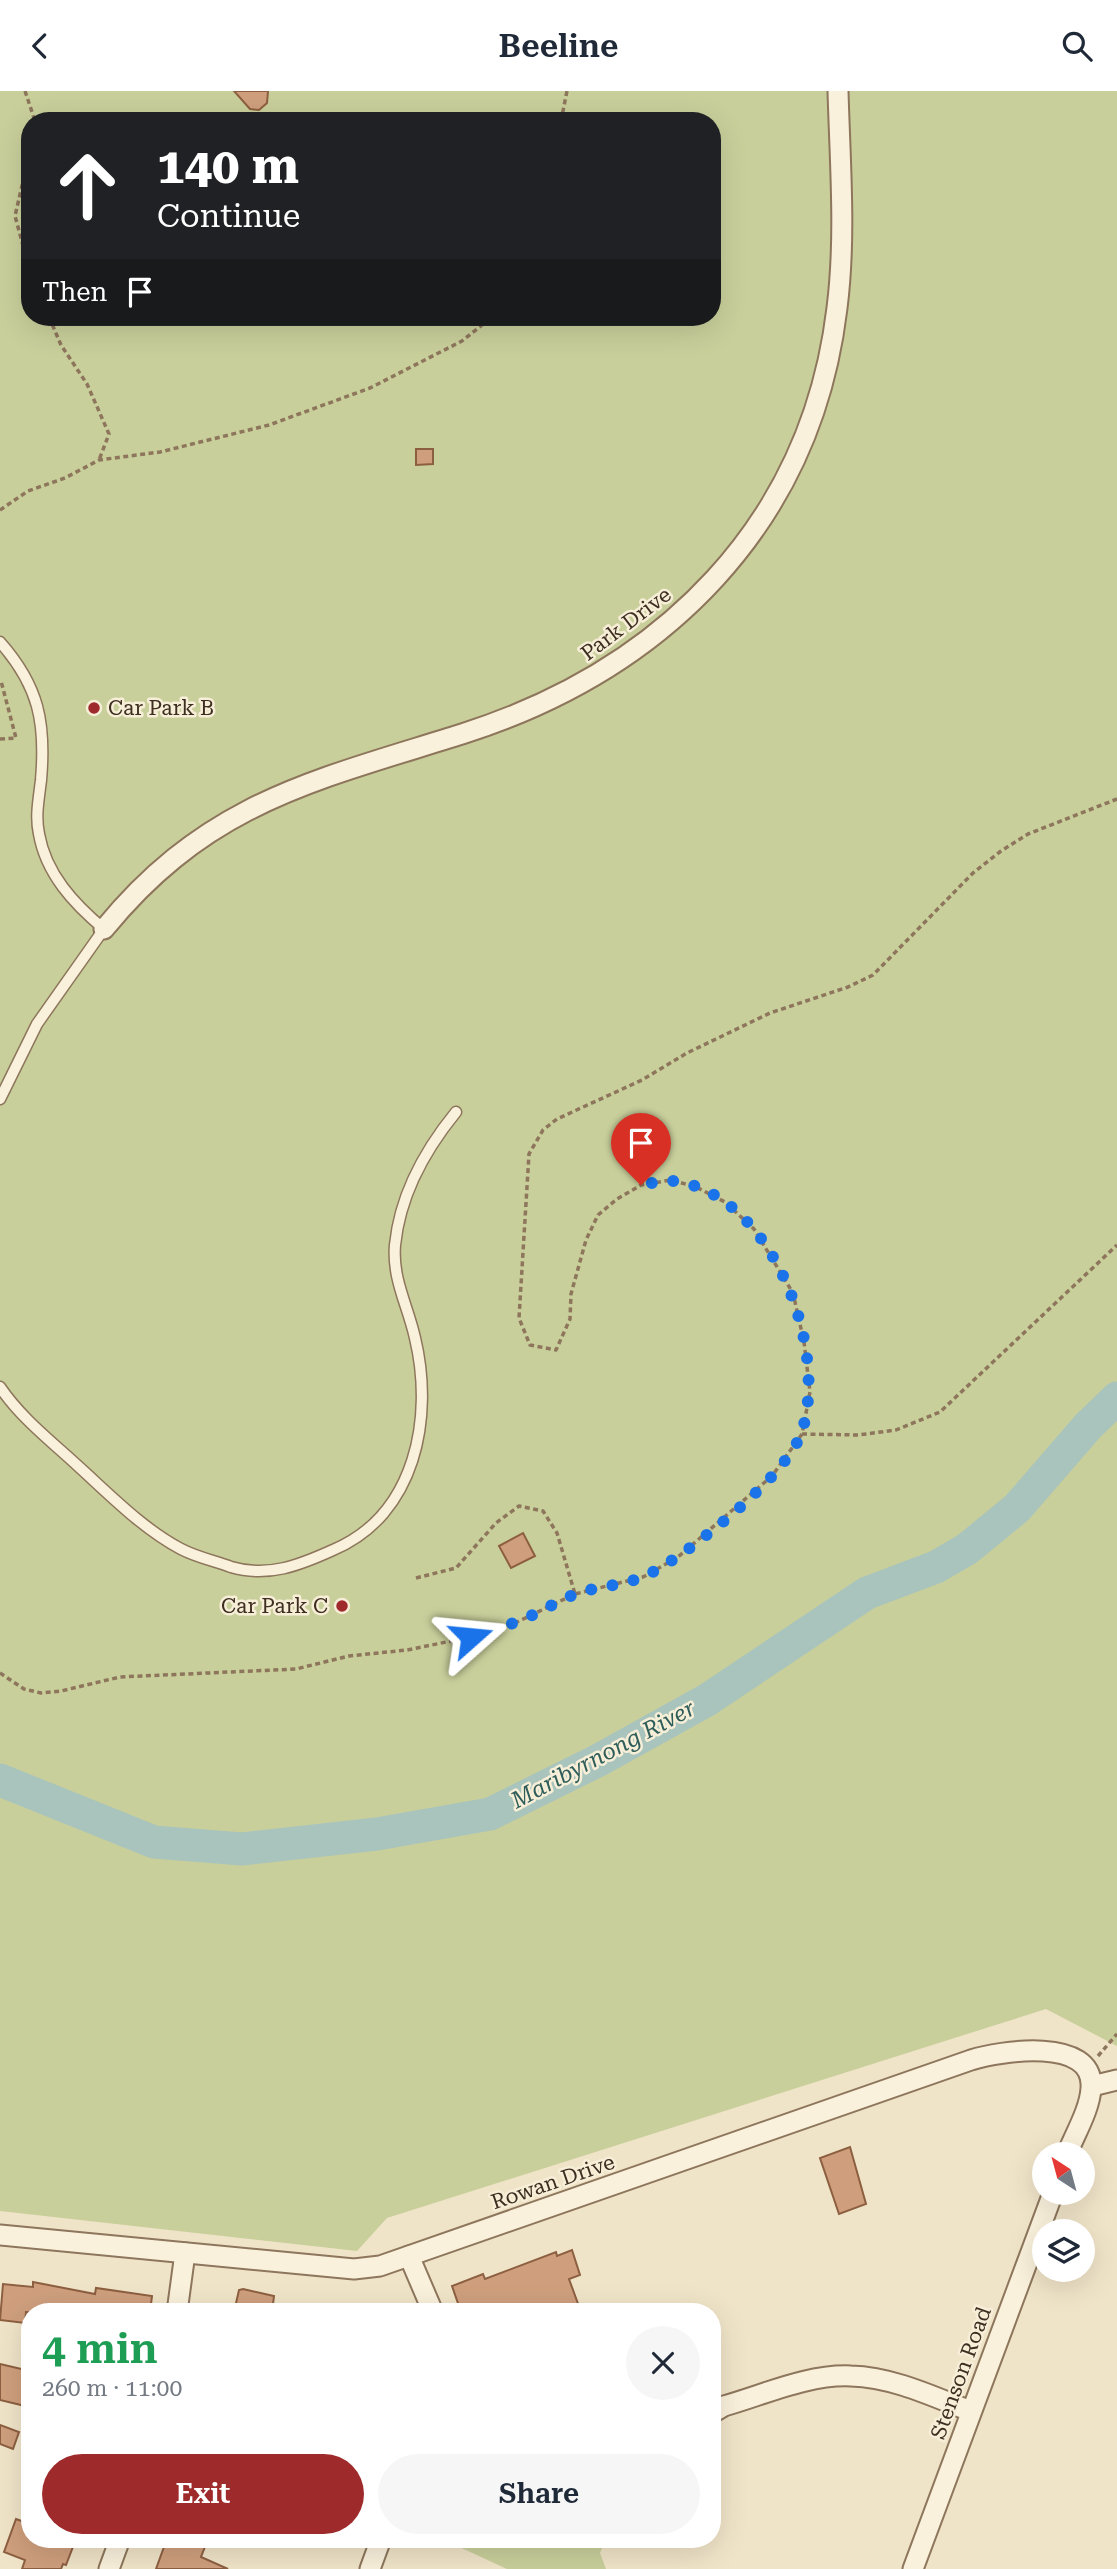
<!DOCTYPE html>
<html lang="en">
<head>
<meta charset="utf-8">
<style>
  :root { --surface:#fff; --page:#f6f6f7; --text:#1f2937; --muted:#747a83; --accent:#9e2a2b }
  body { margin:0; font-family:"Roboto Serif",serif; background:var(--page); color:var(--text); height:100vh; display:flex; flex-direction:column; font-size:26px; white-space:nowrap }
  * { box-sizing:border-box; margin:0 }
  p { font-size:23px; color:var(--muted) }
  .icon { flex:none; width:38px; height:38px; fill:none; stroke:currentColor; stroke-width:2; stroke-linecap:round; stroke-linejoin:round }
  .map { position:relative; flex:1; overflow:hidden }
  .sheet { position:absolute; left:21px; top:2212px; width:700px; height:245px; display:flex; flex-direction:column; background:var(--surface); border-radius:28px; box-shadow:0 7px 28px #0002 }
  .sheet>* { flex:none }
  .hud { position:absolute; left:21px; top:21px; width:700px; height:214px; border-radius:28px; box-shadow:0 7px 28px #0002; background:#202124; color:#fff; overflow:hidden }
  .needle { width:46px; rotate:324deg }
  .tools { position:absolute; left:1032px; top:2051px; display:grid; gap:14px }
  .tools a { display:grid; place-items:center; width:63px; height:63px; border-radius:50%; background:var(--surface); box-shadow:0 7px 28px #0002; font-size:35px }
  .pin { position:absolute; display:grid; place-items:center; width:60px; height:60px; color:#fff; margin:-72px -30px; border-radius:50% 50% 50% 0; rotate:-45deg; box-shadow:0 0 7px #0007 }
  .pin .icon { rotate:45deg }
  .me { position:absolute; width:77px; margin:-38px; rotate:72deg; stroke-linejoin:round; filter:drop-shadow(0 0 5px #0008) }
  .turn { display:flex; align-items:center; gap:24px; height:147px; padding:0 21px; font-size:32px }
  .turn .icon { width:91px; height:91px; stroke-width:2.5 }
  .turn b { display:block; font-size:49px; line-height:60px }
  .then { display:flex; align-items:center; height:66px; padding:0 21px; background:#0003; gap:14px; font-size:26px }
  .round { display:grid; place-items:center; flex:none; width:74px; height:74px; border-radius:37px; background:var(--page) }
  .overview { display:flex; align-items:center; justify-content:space-between; height:119px; padding:0 21px }
  h1 { font-size:42px; font-weight:600; line-height:52px; color:#1e9e55 }
  .cta { display:flex; gap:14px; margin-top:auto; padding:14px 21px }
  .cta a { flex:1; height:80px; border-radius:42px; background:var(--accent); color:#fff; font-size:28px; font-weight:600; line-height:80px; text-align:center }
  .cta a+a { background:var(--page); color:var(--text) }
  header { display:flex; justify-content:space-between; align-items:center; height:91px; padding:0 21px; background:var(--surface); font-size:32px; font-weight:600 }
  .map>svg:first-child { display:block }
</style>
</head>
<body>
<header><svg class="icon" aria-label="back" viewBox="0 0 24 24"><path d="M15 5l-7 7 7 7"/></svg>Beeline<svg class="icon" aria-label="search" viewBox="0 0 24 24"><circle cx="10" cy="10" r="6"/><path d="M15 15l6 6"/></svg></header>
<div class="map">
<svg width="1117" height="2478" viewBox="0 0 1117 2478">
  <rect width="100%" height="100%" fill="#f0e4c8"/>
  <g fill="#c9cf9b" fill-rule="evenodd">
    <path d="M0,0H1117V1955L1046,1918L387,2127L357,2160L0,2120ZM30,30H712V226H30Z"/>
    <path d="M442,2448H606L600,2462L606,2478H507Z"/>
  </g>
  <g fill="none" stroke-linecap="round" stroke-linejoin="round">
    <path stroke="#a9c4bc" stroke-width="33" d="M0,1689L154,1751L242,1758L377,1743L490,1723L599,1669L707,1609L867,1502L936,1476L967,1458L1017,1417L1088,1335L1117,1307"/>
  </g>
  <g fill="#cf9f7d" stroke="#8d5f41" stroke-width="2">
    <path d="M234,0H268L267,12L259,19L250,18Z"/>
    <path d="M416,358H433V373L416,374Z"/>
    <path d="M523,1442L535,1465L511,1477L499,1455Z"/>
    <path d="M850,2056L866,2113L839,2123L820,2067Z"/>
    <path d="M572,2159L580,2184L569,2188L581,2221H461L452,2195L483,2183L485,2188L556,2161L557,2165Z"/>
    <path d="M33,2191L95,2203L96,2197L152,2205L150,2221H26L25,2232L0,2229L3,2193L33,2196Z"/>
    <path d="M243,2198L274,2205L272,2221H234L239,2199Z"/>
    <path d="M0,2273L30,2280L25,2315L0,2309Z"/>
    <path d="M0,2334L19,2341L13,2358L0,2353Z"/>
    <path d="M16,2428L30,2433V2448H60L74,2453L66,2474L63,2473L61,2478H22L25,2469L4,2461Z"/>
    <path d="M175,2448H208L201,2466L228,2478H156L165,2453L172,2456Z"/>
  </g>
  <g fill="none" stroke-linecap="round" stroke-linejoin="round">
    <g stroke="#8d765c" stroke-width="13">
      <g id="service">
        <path d="M0,551C39,595 46,632 41,689C39,707 35,725 39,743C46,783 74,813 104,838L37,933L0,1008"/>
        <path d="M0,1296C21,1327 51,1350 78,1375C110,1404 143,1438 181,1458C196,1466 215,1470 231,1476C268,1487 300,1474 333,1459C416,1424 434,1326 415,1247C408,1215 392,1188 395,1154C400,1104 425,1059 456,1021"/>
      </g>
    </g>
    <g stroke="#8d765c" stroke-width="23">
      <g id="minor">
        <path d="M104,838C208,711 313,690 462,643C663,579 811,434 837,217C846,146 840,72 838,0"/>
        <path d="M1092,1995L1117,1989"/>
        <path d="M0,2144L354,2178L380,2175L971,1969C999,1960 1095,1945 1091,1997C1090,2018 1075,2043 1067,2063"/>
        <path d="M409,2165L433,2221"/>
        <path d="M177,2221L185,2162"/>
        <path d="M712,2322L724,2315C763,2304 809,2283 851,2285C892,2286 932,2305 970,2320"/>
        <path d="M109,2478L120,2448"/>
        <path d="M370,2478L381,2448"/>
        <path d="M913,2478L1053,2102"/>
      </g>
    </g>
    <g stroke="#8d765c" stroke-width="3.5" stroke-dasharray="5 3.5" stroke-linecap="butt">
      <path d="M25,0L35,30"/>
      <path d="M561,30L567,0"/>
      <path d="M30,60L15,125L30,180"/>
      <path d="M49,226L61,254L87,293L109,343L99,369"/>
      <path d="M0,419L28,400L65,387L99,369L160,361L269,334L370,297L462,250L482,234L487,226"/>
      <path d="M0,648L16,647L1,590"/>
      <path d="M802,1343L858,1344L896,1339L940,1321L1117,1154"/>
      <path d="M416,1487L456,1477L496,1432L519,1415L543,1420L557,1442L575,1503"/>
      <path d="M0,1582L24,1598L41,1602L61,1600L120,1586L296,1578L349,1565L407,1559L471,1546L517,1531L575,1503L643,1486L678,1466L772,1385L802,1343L810,1301L804,1251L793,1202L754,1138L725,1111L696,1096L671,1089L641,1094L617,1108L598,1124L586,1149L571,1203L570,1228L556,1259L530,1254L519,1227L529,1063L543,1039L557,1028L642,989L687,962L770,922L848,896L873,884L973,782L1001,760L1028,743L1117,708"/>
      <path d="M1098,1965L1117,1943"/>
    </g>
    <use href="#service" stroke="#faf1dc" stroke-width="10"/>
    <use href="#minor" stroke="#faf1dc" stroke-width="19"/>
  </g>
  <g fill="none" stroke-linecap="round" stroke-linejoin="round">
    <path stroke="#1a73e8" stroke-width="12" stroke-dasharray="0 21.6" d="M471,1546C486,1541 501,1537 516,1531C536,1524 554,1512 573,1504C594,1496 618,1495 640,1487C673,1475 749,1412 773,1384C783,1373 798,1354 802,1340C829,1256 771,1101 673,1090C663,1088 651,1093 641,1094"/>
  </g>
  <g fill="#9e2a2b" stroke="#f7eed8" stroke-width="2.5">
    <circle cx="94" cy="617" r="7"/>
    <circle cx="342" cy="1515" r="7"/>
  </g>
  <g text-anchor="middle" stroke-width="5" stroke-linejoin="round" paint-order="stroke">
    <g font-size="21" fill="#3d2e20" stroke="#f7eed8">
      <text transform="translate(626 533) rotate(-37)" y="7">Park Drive</text>
      <text transform="translate(553 2091) rotate(-19)" y="7">Rowan Drive</text>
      <text transform="translate(961 2282) rotate(-70)" y="7">Stenson Road</text>
    </g>
    <g font-size="21" fill="#3d2e20" stroke="#f7eed8" text-anchor="start">
      <text x="108" y="624">Car Park B</text>
      <text x="328" y="1522" text-anchor="end">Car Park C</text>
    </g>
    <g font-size="23" font-style="italic" fill="#2f5d5a" stroke="#f7eed8">
      <text transform="translate(603 1663) rotate(-28)" y="8">Maribyrnong River</text>
    </g>
  </g>
</svg>
<div class="tools">
<a><svg class="needle" viewBox="-14 -14 28 28"><path d="M0-13l5 13h-10z" fill="#e53935"/><path d="M0 13l5-13h-10z" fill="#747a83"/></svg></a>
<a><svg class="icon" aria-label="layers" viewBox="0 0 24 24"><path d="M12 4l9 5-9 5-9-5zM3 14l9 5 9-5"/></svg></a>
</div>
<div class="pin" style="left:641px;top:1094px;background:#d93025"><svg class="icon" aria-label="arrive" viewBox="0 0 24 24"><path d="M6 21V4h12l-3 4 3 4H6"/></svg></div>
<svg class="me" style="left:471px;top:1546px" viewBox="-20 -20 40 40"><path d="M0-17L14 15 0 8-14 15z" fill="#1a73e8" stroke="#fff" stroke-width="4"/></svg>
<div class="hud">
<div class="turn"><svg class="icon" aria-label="ahead" viewBox="0 0 24 24"><path d="M12 20V5M6 11l6-6 6 6"/></svg><div><b>140 m</b>Continue</div></div>
<div class="then">Then<svg class="icon" aria-label="arrive" viewBox="0 0 24 24"><path d="M6 21V4h12l-3 4 3 4H6"/></svg></div>
</div>
<section class="sheet">
<div class="overview"><div><h1>4 min</h1><p>260 m · 11:00</p></div><a class="round"><svg class="icon" aria-label="close" viewBox="0 0 24 24"><path d="M6 6l12 12M18 6L6 18"/></svg></a></div>
<div class="cta"><a>Exit</a><a>Share</a></div>
</section>
</div>
</body>
</html>
